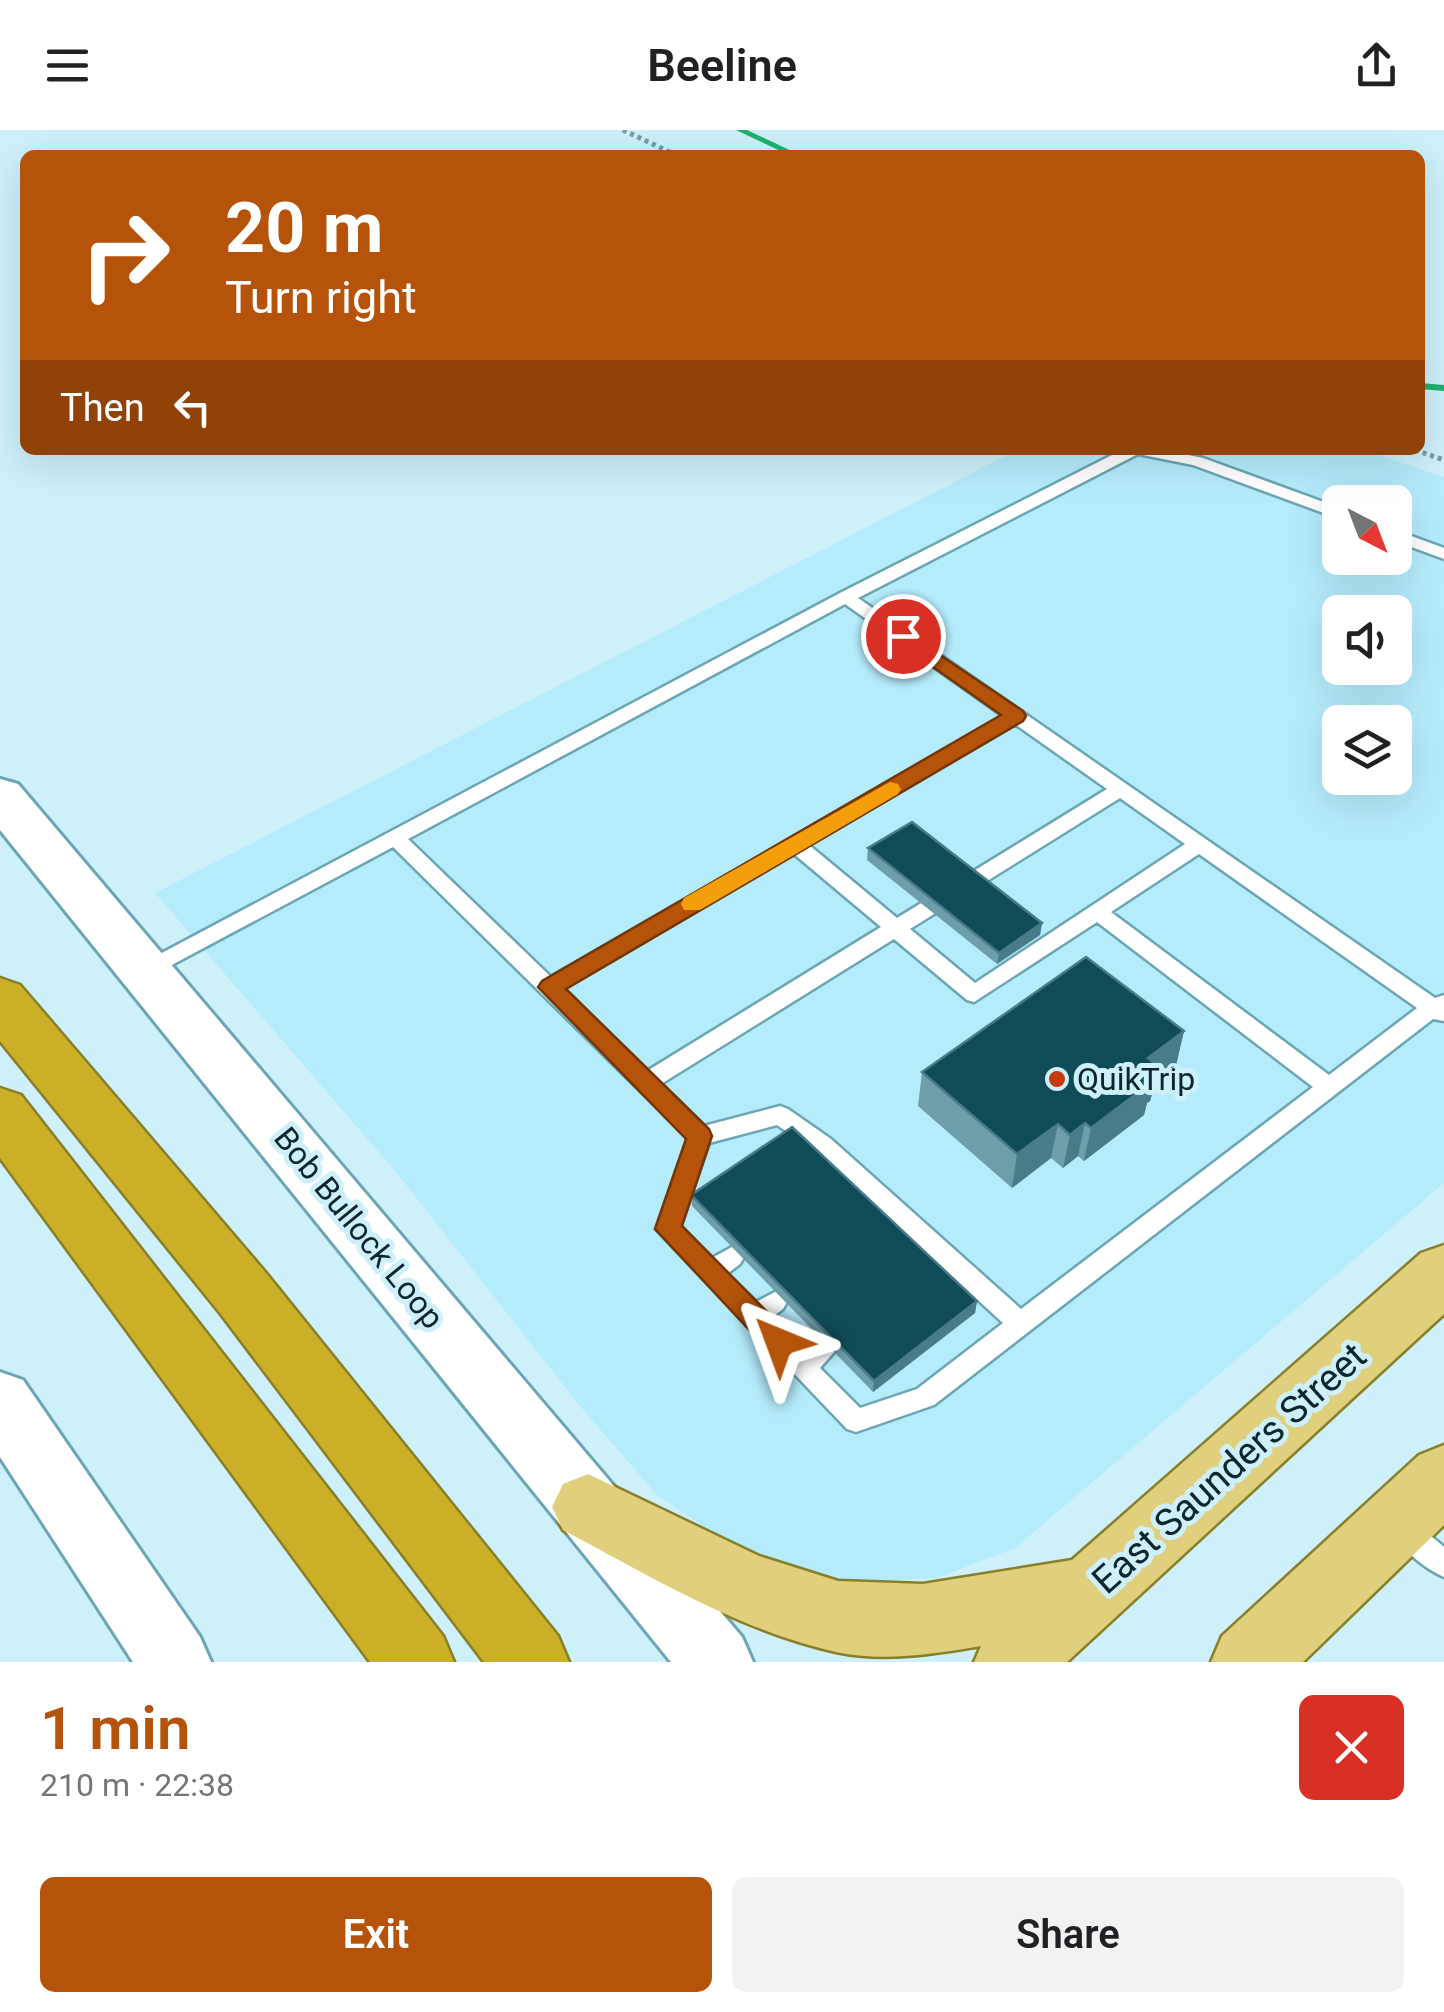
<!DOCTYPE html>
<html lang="en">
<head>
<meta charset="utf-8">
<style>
  :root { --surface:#fff; --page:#f2f2f2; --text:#202124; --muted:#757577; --accent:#b45309 }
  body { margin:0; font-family:Roboto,sans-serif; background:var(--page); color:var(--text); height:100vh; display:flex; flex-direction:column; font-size:38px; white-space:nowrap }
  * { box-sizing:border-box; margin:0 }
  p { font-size:32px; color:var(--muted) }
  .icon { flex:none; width:55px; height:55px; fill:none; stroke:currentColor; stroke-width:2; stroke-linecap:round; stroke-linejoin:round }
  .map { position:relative; height:1532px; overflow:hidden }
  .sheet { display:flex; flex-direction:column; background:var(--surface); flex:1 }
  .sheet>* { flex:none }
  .top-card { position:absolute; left:20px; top:20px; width:1405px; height:305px; border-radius:15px; box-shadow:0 10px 40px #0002; background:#b45309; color:#fff; overflow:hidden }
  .needle { width:65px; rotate:138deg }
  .fabs { position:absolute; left:1322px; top:355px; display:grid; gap:20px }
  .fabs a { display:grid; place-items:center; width:90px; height:90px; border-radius:15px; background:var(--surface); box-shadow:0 10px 40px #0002; font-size:50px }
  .pin { position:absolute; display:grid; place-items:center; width:85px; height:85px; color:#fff; margin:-42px; border:5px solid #fff; border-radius:50%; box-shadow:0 2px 10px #0007 }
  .me { position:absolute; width:110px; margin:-55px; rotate:316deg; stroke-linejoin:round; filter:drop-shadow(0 0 8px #0008) }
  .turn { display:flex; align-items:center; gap:35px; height:210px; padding:0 40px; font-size:45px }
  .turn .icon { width:130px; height:130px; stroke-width:2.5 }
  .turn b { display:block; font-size:70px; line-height:85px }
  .then { display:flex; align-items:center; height:95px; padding:0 40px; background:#0003; gap:20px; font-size:38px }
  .round { display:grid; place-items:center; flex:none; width:105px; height:105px; border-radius:15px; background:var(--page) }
  .head { display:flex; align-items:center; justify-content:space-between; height:170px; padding:0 40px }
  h1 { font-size:60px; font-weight:600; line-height:75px; color:var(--accent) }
  .button { display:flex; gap:20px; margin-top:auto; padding:20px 40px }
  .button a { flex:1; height:115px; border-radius:15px; background:var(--accent); color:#fff; font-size:40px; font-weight:600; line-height:115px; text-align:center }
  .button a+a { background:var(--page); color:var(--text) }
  header { display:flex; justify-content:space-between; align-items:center; height:130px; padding:0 40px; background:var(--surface); font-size:45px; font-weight:600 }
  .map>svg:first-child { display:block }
</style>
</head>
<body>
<header><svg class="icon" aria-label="menu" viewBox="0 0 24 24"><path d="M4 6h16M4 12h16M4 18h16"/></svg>Beeline<svg class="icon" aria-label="share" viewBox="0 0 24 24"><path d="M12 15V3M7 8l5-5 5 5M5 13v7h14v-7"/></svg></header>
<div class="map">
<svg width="1444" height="1532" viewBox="0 0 1444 1532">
  <rect width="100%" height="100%" fill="#cdf0fa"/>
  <path fill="#b5ecfc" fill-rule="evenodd" d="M1017,320H1363L1444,347V1053L1015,1418L937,1448L839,1453L733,1416L657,1365L580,1276L396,1042L155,763ZM1340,372H1395V428H1340ZM1340,482H1395V538H1340ZM1340,592H1395V648H1340Z"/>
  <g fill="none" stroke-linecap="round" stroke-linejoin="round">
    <g fill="#1db16d" fill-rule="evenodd">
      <path d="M736,0H747L800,25H789Z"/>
      <path d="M1420,253L1444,255V261L1420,259Z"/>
    </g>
    <g stroke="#6ba6b5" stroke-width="5">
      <g id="lane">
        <path d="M1122,320H1164L1203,328L1340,378V389L1193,335L1138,324L858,468L1435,868L1444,865V891L1433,889L934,1275L856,1302L847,1299L656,1099L688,1008L393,717L153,845H139L136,840L139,835L840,463ZM845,474L1003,586L551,847L408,709ZM1015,594L1107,659L897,788L809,715ZM1120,668L1185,714L975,853L910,799ZM794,724L881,797L647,941L563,859ZM1199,724L1417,878L1329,945L1111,782ZM1097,792L1313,957L1021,1179L831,1009L788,979L780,976L704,996L661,954L894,809L967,870L974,872ZM777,995L815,1021L1003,1193L917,1259L860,1278L820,1238L835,1221L832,1213L823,1210L804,1222L771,1188L783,1179L787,1172L783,1165L775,1162L756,1172L727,1144L740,1134L744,1127L740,1120L732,1117L712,1128L680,1096L709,1013Z"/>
        <path d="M1395,400L1444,418V429L1395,411Z"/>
        <path d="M1402,1386L1411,1389L1444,1417V1447C1425,1439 1397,1416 1389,1398L1393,1389Z"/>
      </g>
    </g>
    <g stroke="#6ba6b5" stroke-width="6">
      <g id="secondary">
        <path d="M0,649L18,654L742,1507L753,1532H671L0,700Z"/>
        <path d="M0,1242L23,1250L200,1507L211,1532H133L0,1327Z"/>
      </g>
    </g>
    <g stroke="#887f29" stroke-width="5">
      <g id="primary">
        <path d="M1444,1115V1184L1067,1532H974L981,1516C935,1524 882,1532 836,1522C738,1500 650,1446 563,1400L552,1377L563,1354L588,1344L759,1426L838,1451L923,1454L1072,1430L1421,1123Z"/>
        <path d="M1444,1315V1395L1303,1532H1211L1222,1506L1419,1325Z"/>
      </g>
    </g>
    <g stroke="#887f29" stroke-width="5">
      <g id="highway">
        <path d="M0,848L20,855L266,1143L558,1506L569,1532H484L220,1183L0,911Z"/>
        <path d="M0,958L21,965L443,1506L454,1532H370L0,1028Z"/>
      </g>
    </g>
    <g stroke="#7c9ba3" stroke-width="5" stroke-dasharray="4 4" stroke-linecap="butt">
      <path d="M623,0L676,25"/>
      <path d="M1415,320L1444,330"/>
    </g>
    <use href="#lane" fill="#fff" fill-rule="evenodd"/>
    <use href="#secondary" fill="#fff" fill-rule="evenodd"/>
    <use href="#primary" fill="#e0cf7d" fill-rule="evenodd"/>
    <use href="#highway" fill="#cbaf27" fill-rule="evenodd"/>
  </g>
  <g fill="#6e9ea9">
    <path d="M868,718L1042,793L1040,805L997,834L867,730Z"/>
    <path d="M1184,901L1176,935L1156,950L1150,971L1147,973L1144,985L1084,1031L1078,1026L1063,1038L1051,1028L1012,1058L918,976L922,942Z"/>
    <path d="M691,1065L977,1171L975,1183L873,1262L692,1076Z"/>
  </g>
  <g fill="#497c89">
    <path d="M1042,793L1040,805L997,834L999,823Z"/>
    <path d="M1184,901L1176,935L1156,950L1150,971L1147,973L1144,985L1084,1031L1091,998L1148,928Z"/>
    <path d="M1085,993L1078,1026L1063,1038L1070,1005Z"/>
    <path d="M1058,994L1051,1028L1012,1058L1017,1024Z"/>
    <path d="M977,1171L975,1183L873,1262L874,1251Z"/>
  </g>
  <g fill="#104b58" stroke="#497c89" stroke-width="2.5">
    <path d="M912,692L1042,793L999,823L868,718Z"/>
    <path d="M1086,827L1184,901L1148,928L1159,937L1146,947L1152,952L1091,998L1085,993L1070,1005L1058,994L1017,1024L922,942Z"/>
    <path d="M792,997L977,1171L874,1251L691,1065Z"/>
  </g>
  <path fill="#b45309" stroke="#753606" stroke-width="2.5" d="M903,500L1023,581L1026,586L1023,591L566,859L709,999L712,1006L682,1096L789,1204L793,1212L789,1221L779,1224L769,1221L655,1099L686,1009L538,857L542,851L1001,585L896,511L893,506Z"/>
  <path fill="#f59e0b" d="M890,652L898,654L901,659L898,664L700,780H684L681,774L684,768Z"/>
  <circle fill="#c43c0c" stroke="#cdf0fa" stroke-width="4" cx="1057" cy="949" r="10"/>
  <g text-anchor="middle" stroke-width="10" stroke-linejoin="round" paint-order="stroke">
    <g font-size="32" fill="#0d252c" stroke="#cdf0fa" text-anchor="start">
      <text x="1077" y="960">QuikTrip</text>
    </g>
    <g font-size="32" fill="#0d252c" stroke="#cdf0fa">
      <text transform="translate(359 1098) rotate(51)" y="11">Bob Bullock Loop</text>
    </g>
    <g font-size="38" fill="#0d252c" stroke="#cdf0fa">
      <text transform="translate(1229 1338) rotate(-42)" y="13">East Saunders Street</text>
    </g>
  </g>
</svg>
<div class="fabs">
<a><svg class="needle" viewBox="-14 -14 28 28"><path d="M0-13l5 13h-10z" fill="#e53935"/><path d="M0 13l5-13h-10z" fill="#757577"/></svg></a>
<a><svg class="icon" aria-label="sound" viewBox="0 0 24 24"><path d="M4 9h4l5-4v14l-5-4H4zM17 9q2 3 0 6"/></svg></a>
<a><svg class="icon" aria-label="layers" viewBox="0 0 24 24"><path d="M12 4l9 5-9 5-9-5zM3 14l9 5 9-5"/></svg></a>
</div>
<div class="pin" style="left:903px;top:506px;background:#d93025"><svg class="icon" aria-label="arrive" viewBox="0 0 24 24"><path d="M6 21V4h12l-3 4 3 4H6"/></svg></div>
<svg class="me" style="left:779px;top:1212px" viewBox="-20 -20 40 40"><path d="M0-17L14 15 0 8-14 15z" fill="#b45309" stroke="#fff" stroke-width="4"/></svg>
<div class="top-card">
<div class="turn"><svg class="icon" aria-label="right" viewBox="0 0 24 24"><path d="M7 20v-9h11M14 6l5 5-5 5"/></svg><div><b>20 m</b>Turn right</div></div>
<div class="then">Then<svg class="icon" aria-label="left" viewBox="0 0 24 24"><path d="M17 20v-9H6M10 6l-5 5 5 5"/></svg></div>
</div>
</div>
<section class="sheet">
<div class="head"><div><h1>1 min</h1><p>210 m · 22:38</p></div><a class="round" style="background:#d93025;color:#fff"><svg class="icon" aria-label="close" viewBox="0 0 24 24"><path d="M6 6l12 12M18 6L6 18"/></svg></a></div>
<div class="button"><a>Exit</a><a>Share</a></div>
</section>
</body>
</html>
